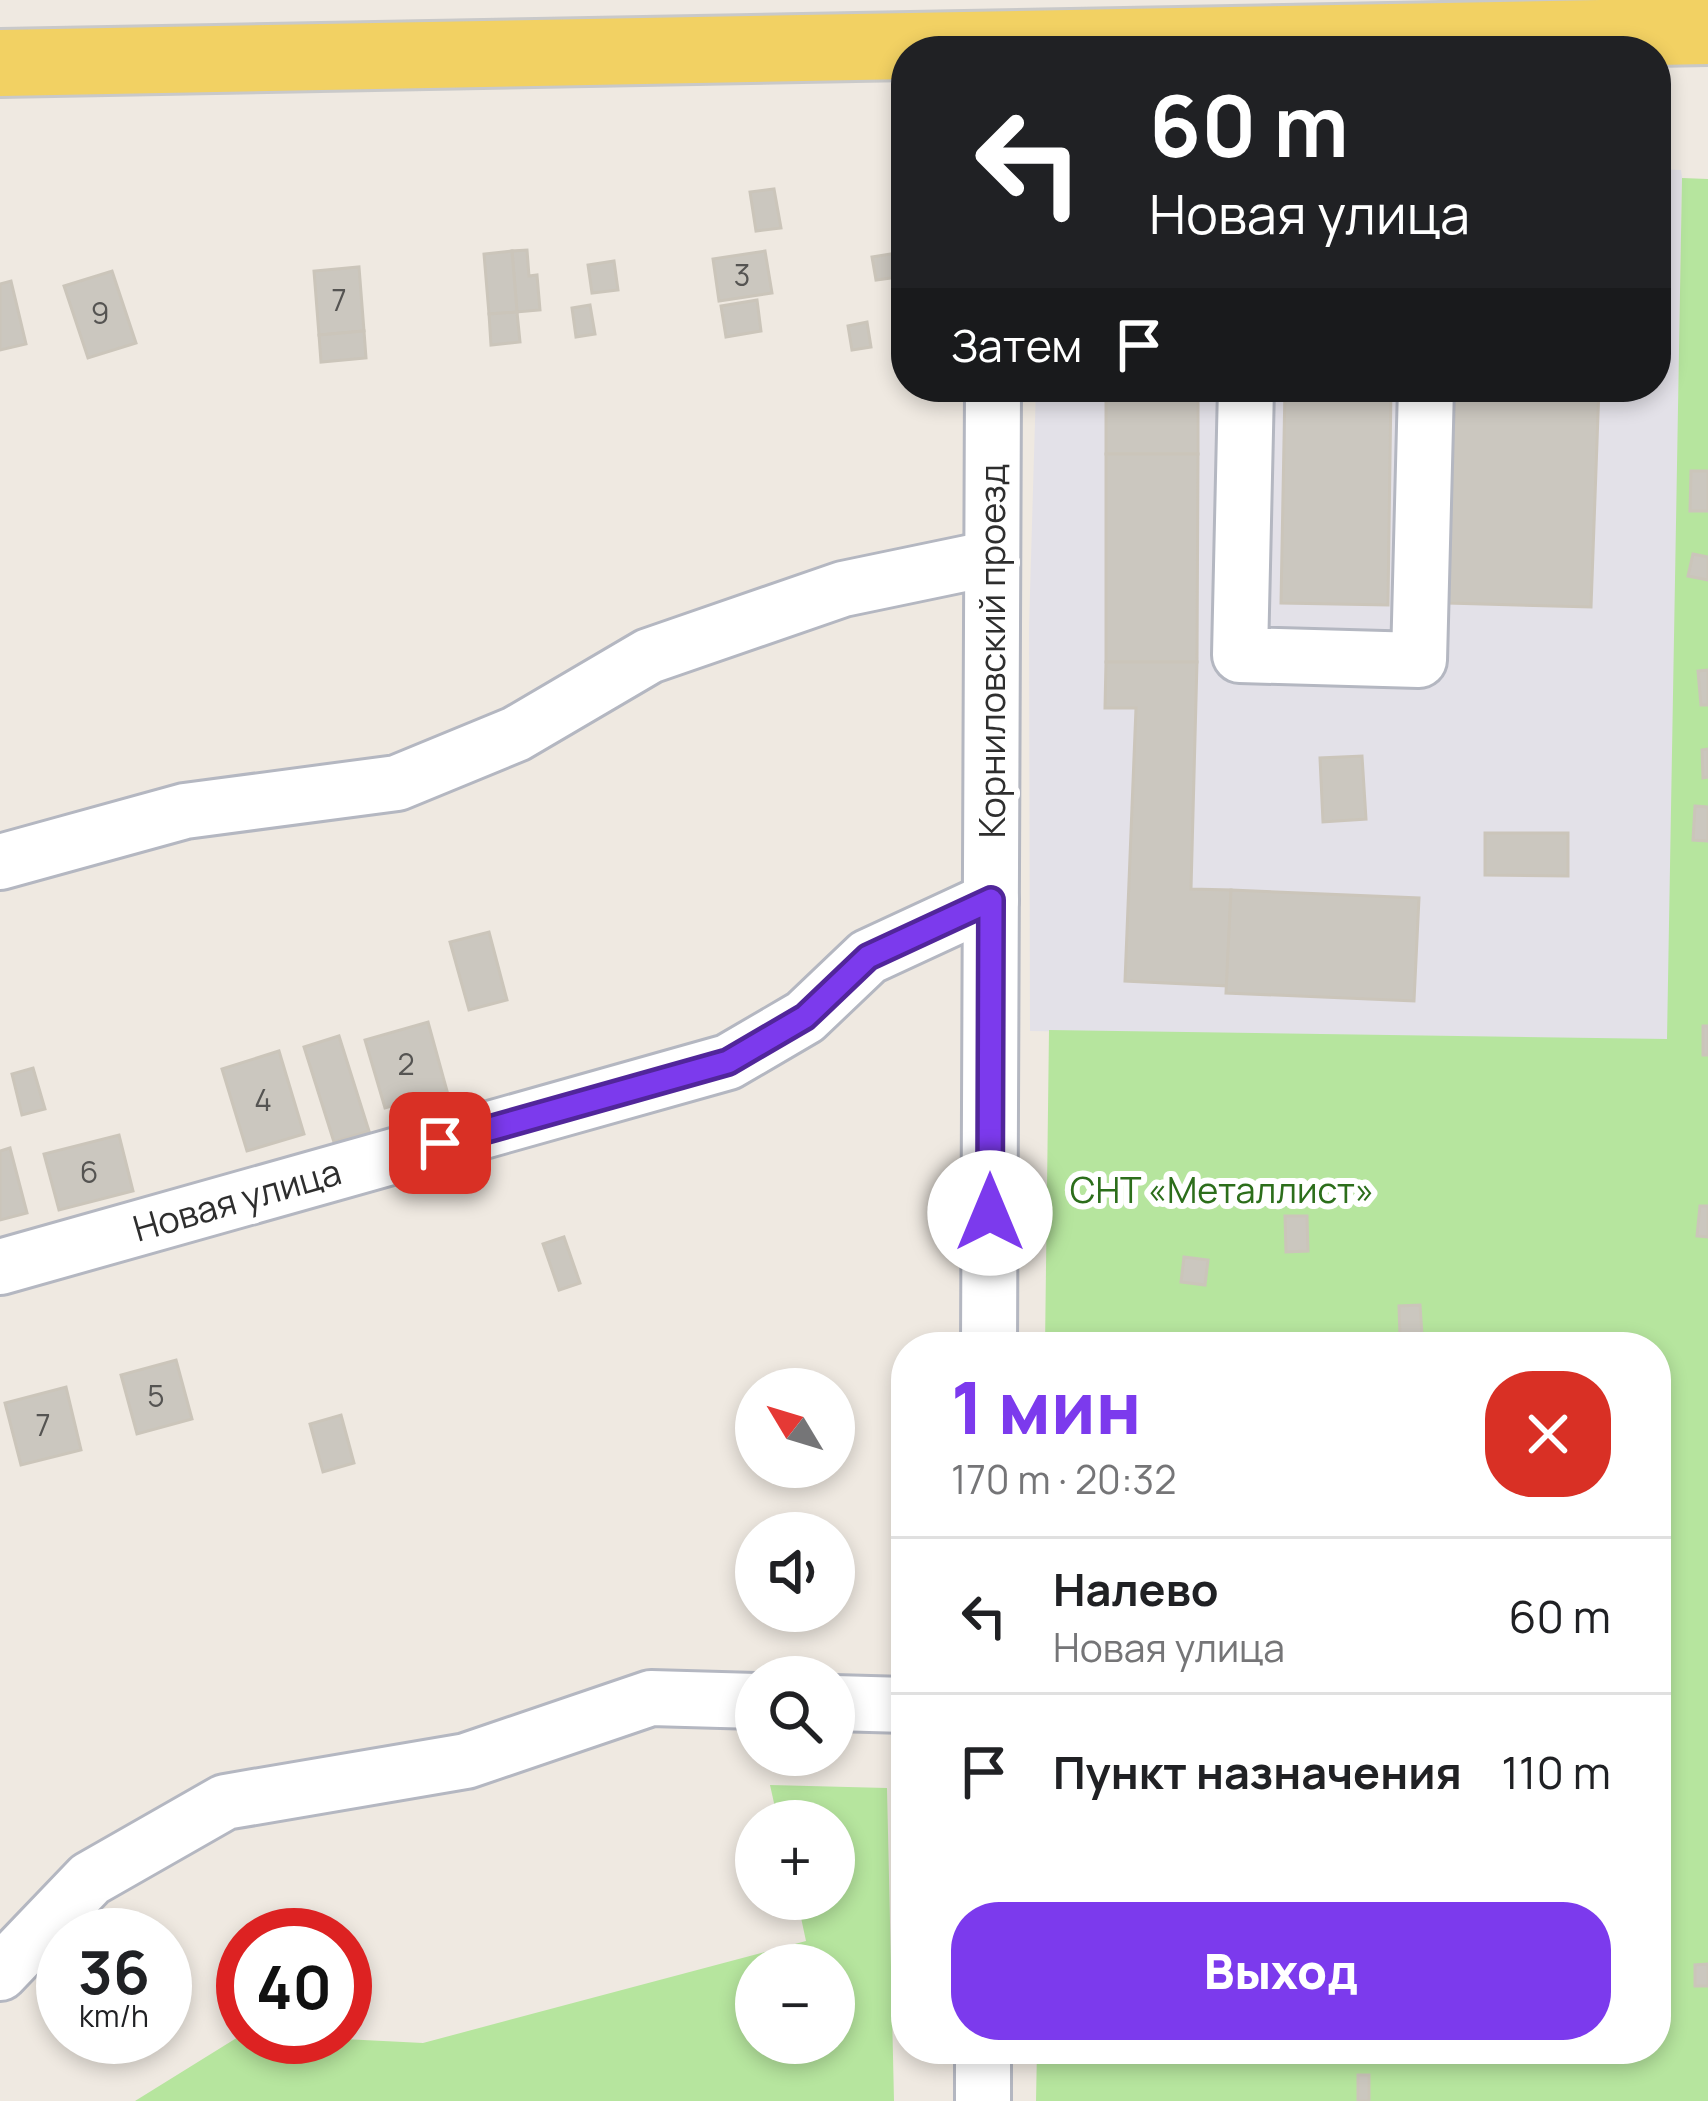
<!DOCTYPE html>
<html lang="ru">
<head>
<meta charset="utf-8">
<style>
  :root { --surface:#fff; --page:#f6f6f6; --text:#202124; --muted:#757577; --line:#e0e0e0; --accent:#7c3aed }
  body { margin:0; font-family:Manrope,sans-serif; background:var(--page); color:var(--text); height:100vh; display:flex; flex-direction:column; font-size:45px; white-space:nowrap }
  * { box-sizing:border-box; margin:0 }
  p { font-size:39px; color:var(--muted) }
  .icon { flex:none; width:66px; height:66px; fill:none; stroke:currentColor; stroke-width:2; stroke-linecap:round; stroke-linejoin:round }
  .map { position:relative; flex:1; overflow:hidden }
  .drawer { position:absolute; left:891px; top:1332px; width:780px; height:732px; display:flex; flex-direction:column; background:var(--surface); border-radius:48px; box-shadow:0 6px 18px #0003 }
  .drawer>* { flex:none }
  .guide { position:absolute; left:891px; top:36px; width:780px; height:366px; border-radius:48px; box-shadow:0 6px 18px #0003; background:#202124; color:#fff; overflow:hidden }
  .needle { width:78px; rotate:308deg }
  .tools { position:absolute; left:735px; top:1368px; display:grid; gap:24px }
  .tools a { display:grid; place-items:center; width:120px; height:120px; border-radius:50%; background:var(--surface); box-shadow:0 6px 18px #0003; font-size:60px }
  .speed { position:absolute; left:36px; top:1908px; display:flex; gap:24px; font-size:60px; font-weight:700; text-align:center }
  .speed>* { display:grid; place-content:center; width:156px; height:156px; border-radius:50%; background:var(--surface); box-shadow:0 6px 18px #0003; line-height:1 }
  .speed small { font-size:30px; font-weight:400 }
  .speed .limit { border:18px solid #d22; background:#fff; color:#111 }
  .pin { position:absolute; display:grid; place-items:center; width:102px; height:102px; color:#fff; margin:-51px; border-radius:24px; box-shadow:0 6px 18px #0006 }
  .me { position:absolute; width:132px; margin:-66px; rotate:0deg; stroke-linejoin:round; filter:drop-shadow(0 0 9px #0008) }
  .turn { display:flex; align-items:center; gap:42px; height:252px; padding:0 60px; font-size:54px }
  .turn .icon { width:156px; height:156px; stroke-width:2.5 }
  .turn b { display:block; font-size:84px; line-height:102px }
  .then { display:flex; align-items:center; height:114px; padding:0 60px; background:#0003; gap:24px; font-size:45px }
  .round { display:grid; place-items:center; flex:none; width:126px; height:126px; border-radius:48px; background:var(--page) }
  .overview { display:flex; align-items:center; justify-content:space-between; height:204px; padding:0 60px }
  h1 { font-size:72px; font-weight:800; line-height:90px; color:var(--accent) }
  .action { display:flex; gap:24px; margin-top:auto; padding:24px 60px }
  .action a { flex:1; height:138px; border-radius:48px; background:var(--accent); color:#fff; font-size:48px; font-weight:800; line-height:138px; text-align:center }
  ul { padding:0; list-style:none }
  li { display:flex; align-items:center; gap:36px; height:156px; padding:0 60px; border-top:3px solid var(--line) }
  li div { flex:1 }
  li b { display:block; font-size:45px }
  li em { font-style:normal }
  .map>svg:first-child { display:block }
</style>
</head>
<body>
<div class="map">
<svg width="1708" height="2101" viewBox="0 0 1708 2101">
  <rect width="100%" height="100%" fill="#efe9e1"/>
  <path fill="#e3e1e8" d="M1656,169L1681,170L1682,178L1668,1040L1030,1031L1029,627L1036,387H1656Z"/>
  <g fill="#b6e59e" fill-rule="evenodd">
    <path d="M1682,178L1708,179V2101H1036L1037,2049H1656V1347H1045L1049,1030L1667,1039Z"/>
    <path d="M770,1785L887,1788L894,2101H135L243,2034L423,2043L806,1941L797,1899H834V1821H778ZM756,1965H834V2043H756Z"/>
  </g>
  <g fill="#cbc7bf" stroke="#cbc5ba" stroke-width="3">
    <path d="M774,189L781,228L756,231L750,192Z"/>
    <path d="M527,250L529,276L537,275L540,310L517,312L512,251Z"/>
    <path d="M512,251L517,312L489,314L484,254Z"/>
    <path d="M765,251L772,293L719,301L713,259Z"/>
    <path d="M903,252L906,276L876,280L872,257Z"/>
    <path d="M614,261L618,290L592,293L588,265Z"/>
    <path d="M359,267L364,331L319,335L314,271Z"/>
    <path d="M112,271L136,343L88,358L64,286Z"/>
    <path d="M11,281L26,344L0,350V284Z"/>
    <path d="M757,300L761,331L726,337L721,306Z"/>
    <path d="M590,305L595,334L576,337L572,308Z"/>
    <path d="M517,312L520,342L491,345L489,314Z"/>
    <path d="M867,322L871,347L852,350L848,326Z"/>
    <path d="M364,331L366,358L321,362L319,335Z"/>
    <rect x="1106" y="387" width="92" height="67"/>
    <path d="M1285,387H1391L1388,605L1281,603Z"/>
    <path d="M1455,387H1599L1591,607L1448,603Z"/>
    <path d="M1106,454H1198L1197,662H1106Z"/>
    <path d="M1691,471H1708V511H1690Z"/>
    <path d="M1693,554L1708,557V580L1688,576Z"/>
    <path d="M1106,662H1197L1191,889L1231,890L1227,986L1125,981L1136,708H1105Z"/>
    <path d="M1708,670V705H1701L1698,671Z"/>
    <path d="M1708,749V777L1703,778L1702,750Z"/>
    <path d="M1362,756L1366,819L1323,822L1320,758Z"/>
    <path d="M1695,806L1708,807V841L1693,840Z"/>
    <path d="M1485,833H1568V876L1485,875Z"/>
    <path d="M1231,890L1419,898L1414,1001L1226,993Z"/>
    <path d="M489,932L507,1000L469,1010L450,942Z"/>
    <path d="M428,1022L447,1091L385,1108L365,1040Z"/>
    <rect x="1703" y="1026" width="5" height="29"/>
    <path d="M339,1036L369,1131L334,1142L304,1047Z"/>
    <path d="M279,1051L304,1134L247,1151L222,1069Z"/>
    <path d="M33,1068L45,1109L22,1115L12,1074Z"/>
    <path d="M119,1135L133,1191L59,1210L44,1154Z"/>
    <path d="M10,1148L27,1213L0,1220V1151Z"/>
    <path d="M1700,1206H1708V1237L1697,1236Z"/>
    <path d="M1285,1216H1307L1308,1251L1286,1252Z"/>
    <path d="M564,1237L580,1283L559,1290L543,1244Z"/>
    <path d="M1184,1257L1208,1260L1205,1285L1181,1282Z"/>
    <path d="M1420,1305L1422,1335L1400,1336L1399,1306Z"/>
    <path d="M176,1360L192,1419L137,1434L121,1375Z"/>
    <path d="M66,1387L81,1450L21,1465L5,1403Z"/>
    <path d="M341,1415L354,1463L323,1472L310,1424Z"/>
    <path d="M1708,1964V1986H1695V1965Z"/>
    <rect x="1358" y="2075" width="11" height="26"/>
  </g>
  <g fill="none" stroke-linecap="round" stroke-linejoin="round">
    <g stroke="#b4b7c1" stroke-width="60">
      <g id="minor">
        <path d="M1246,387L1240,655L1419,660L1426,387"/>
        <path d="M0,862L185,811L397,783L516,734L649,656L843,589L992,558"/>
        <path d="M0,1267L728,1062L805,1017L868,957L991,900"/>
        <path d="M989,1347L993,387"/>
        <path d="M834,1703L906,1705"/>
        <path d="M0,1973L90,1879L225,1802L466,1761L651,1698L756,1701"/>
        <path d="M983,2101V2049"/>
      </g>
    </g>
    <g stroke="#c9c9c9" stroke-width="72">
      <path id="major" d="M0,63L1708,31"/>
    </g>
    <use href="#minor" stroke="#fff" stroke-width="54"/>
    <use href="#major" stroke="#f2d163" stroke-width="66"/>
  </g>
  <g fill="none" stroke-linecap="round" stroke-linejoin="round">
    <g stroke="#51269a" stroke-width="30">
      <path id="route" d="M440,1143L728,1062L805,1017L868,957L991,900L990,1213"/>
    </g>
    <use href="#route" stroke="#7c3aed" stroke-width="21"/>
  </g>
  <g text-anchor="middle" stroke-width="12" stroke-linejoin="round" paint-order="stroke">
    <g font-size="30" fill="#555452">
      <text x="742" y="286">3</text>
      <text x="339" y="311">7</text>
      <text x="100" y="324">9</text>
      <text x="406" y="1075">2</text>
      <text x="263" y="1111">4</text>
      <text x="89" y="1183">6</text>
      <text x="156" y="1407">5</text>
      <text x="43" y="1436">7</text>
    </g>
    <g font-size="36" fill="#2e2e2e" stroke="#fff">
      <text transform="translate(992 651) rotate(-90)" y="13">Корниловский проезд</text>
      <text transform="translate(237 1200) rotate(-16)" y="13">Новая улица</text>
    </g>
    <g font-size="36" fill="#2c6e1b" stroke="#fff">
      <text x="1222" y="1203">СНТ «Металлист»</text>
    </g>
  </g>
</svg>
<div class="tools">
<a><svg class="needle" viewBox="-14 -14 28 28"><path d="M0-13l5 13h-10z" fill="#e53935"/><path d="M0 13l5-13h-10z" fill="#757577"/></svg></a>
<a><svg class="icon" aria-label="sound" viewBox="0 0 24 24"><path d="M4 9h4l5-4v14l-5-4H4zM17 9q2 3 0 6"/></svg></a>
<a><svg class="icon" aria-label="search" viewBox="0 0 24 24"><circle cx="10" cy="10" r="6"/><path d="M15 15l6 6"/></svg></a>
<a>+</a>
<a>−</a>
</div>
<div class="speed"><div>36<small>km/h</small></div><div class="limit">40</div></div>
<div class="pin" style="left:440px;top:1143px;background:#d93025"><svg class="icon" aria-label="arrive" viewBox="0 0 24 24"><path d="M6 21V4h12l-3 4 3 4H6"/></svg></div>
<svg class="me" style="left:990px;top:1213px" viewBox="-20 -20 40 40"><circle r="19" fill="#fff"/><path d="M0-13L10 11 0 6-10 11z" fill="#7c3aed"/></svg>
<div class="guide">
<div class="turn"><svg class="icon" aria-label="left" viewBox="0 0 24 24"><path d="M17 20v-9H6M10 6l-5 5 5 5"/></svg><div><b>60 m</b>Новая улица</div></div>
<div class="then">Затем<svg class="icon" aria-label="arrive" viewBox="0 0 24 24"><path d="M6 21V4h12l-3 4 3 4H6"/></svg></div>
</div>
<section class="drawer">
<div class="overview"><div><h1>1 мин</h1><p>170 m · 20:32</p></div><a class="round" style="background:#d93025;color:#fff"><svg class="icon" aria-label="close" viewBox="0 0 24 24"><path d="M6 6l12 12M18 6L6 18"/></svg></a></div>
<ul>
<li><svg class="icon" aria-label="left" viewBox="0 0 24 24"><path d="M17 20v-9H6M10 6l-5 5 5 5"/></svg><div><b>Налево</b><p>Новая улица</p></div><em>60 m</em></li>
<li><svg class="icon" aria-label="arrive" viewBox="0 0 24 24"><path d="M6 21V4h12l-3 4 3 4H6"/></svg><div><b>Пункт назначения</b></div><em>110 m</em></li>
</ul>
<div class="action"><a>Выход</a></div>
</section>
</div>
</body>
</html>
